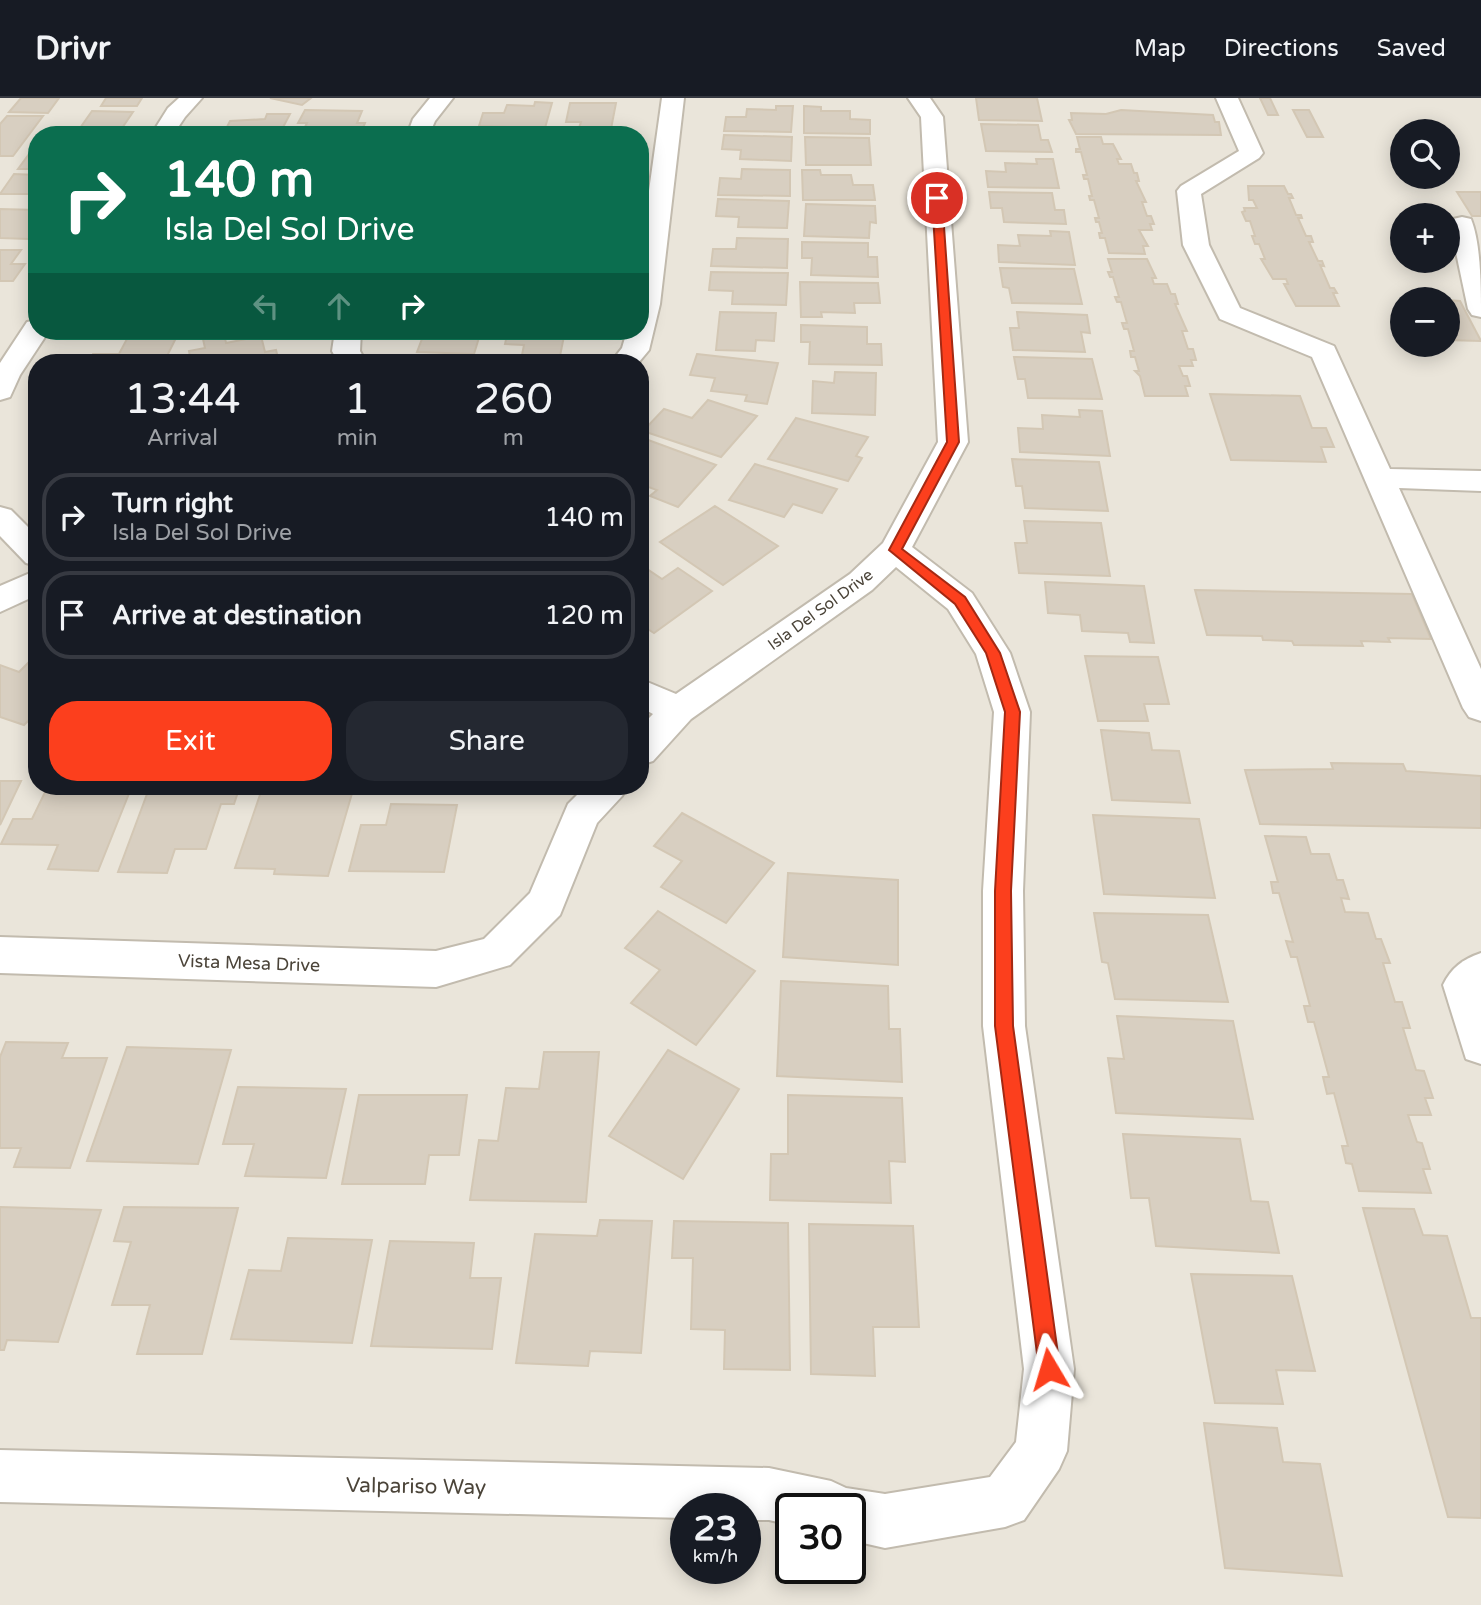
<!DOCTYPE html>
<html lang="en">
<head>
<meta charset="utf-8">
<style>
  :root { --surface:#171b24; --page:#242831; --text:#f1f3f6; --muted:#9ea1a6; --line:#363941; --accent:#fc3f1d }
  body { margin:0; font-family:"Varela Round",sans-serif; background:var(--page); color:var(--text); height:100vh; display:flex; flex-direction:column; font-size:26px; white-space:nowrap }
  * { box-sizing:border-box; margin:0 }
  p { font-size:23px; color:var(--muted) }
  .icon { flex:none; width:38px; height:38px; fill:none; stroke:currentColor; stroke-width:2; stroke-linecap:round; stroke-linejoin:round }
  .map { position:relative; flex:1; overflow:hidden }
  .side { position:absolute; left:28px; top:256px; width:621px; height:441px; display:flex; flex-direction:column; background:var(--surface); border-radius:28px; box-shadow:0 4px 18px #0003 }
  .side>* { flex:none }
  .top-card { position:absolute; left:28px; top:28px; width:621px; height:214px; border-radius:28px; box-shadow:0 4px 18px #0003; background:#0b6e4f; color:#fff; overflow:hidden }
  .controls { position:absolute; left:1390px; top:21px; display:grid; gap:14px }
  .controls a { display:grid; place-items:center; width:70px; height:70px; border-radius:50%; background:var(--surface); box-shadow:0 4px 18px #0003; font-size:35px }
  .speed { position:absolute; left:670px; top:1395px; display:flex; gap:14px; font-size:35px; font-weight:700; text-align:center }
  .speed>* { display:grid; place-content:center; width:91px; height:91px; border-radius:50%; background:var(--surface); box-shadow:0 4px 18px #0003; line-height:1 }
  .speed small { font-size:18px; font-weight:400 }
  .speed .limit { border:4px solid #111; border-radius:10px; background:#fff; color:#111 }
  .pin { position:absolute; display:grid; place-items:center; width:60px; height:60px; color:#fff; margin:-30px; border:4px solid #fff; border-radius:50%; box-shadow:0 2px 7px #0007 }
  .me { position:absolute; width:77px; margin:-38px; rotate:353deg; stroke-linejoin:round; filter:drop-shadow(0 0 5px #0008) }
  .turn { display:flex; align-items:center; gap:24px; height:147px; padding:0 21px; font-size:32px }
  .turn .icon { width:91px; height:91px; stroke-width:2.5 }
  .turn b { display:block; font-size:49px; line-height:60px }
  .lanes { display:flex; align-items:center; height:66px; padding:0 21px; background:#0003; justify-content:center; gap:35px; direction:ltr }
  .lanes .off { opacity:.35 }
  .eta { display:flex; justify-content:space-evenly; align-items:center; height:119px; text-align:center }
  .eta b { font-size:42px; font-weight:600; line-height:49px }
  .primary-button { display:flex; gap:14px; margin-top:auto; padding:14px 21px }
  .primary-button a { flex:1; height:80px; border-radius:28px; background:var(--accent); color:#fff; font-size:28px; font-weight:600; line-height:80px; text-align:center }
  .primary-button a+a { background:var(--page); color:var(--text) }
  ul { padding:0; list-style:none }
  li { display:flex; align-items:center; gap:21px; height:88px; margin:0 14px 10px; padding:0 7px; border:4px solid var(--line); border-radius:28px }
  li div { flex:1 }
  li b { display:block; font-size:26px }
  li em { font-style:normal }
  header { display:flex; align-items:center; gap:42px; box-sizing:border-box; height:98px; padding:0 35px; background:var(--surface); border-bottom:2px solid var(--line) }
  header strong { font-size:33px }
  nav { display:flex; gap:38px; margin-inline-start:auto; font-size:24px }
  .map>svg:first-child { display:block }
</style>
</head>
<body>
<header>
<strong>Drivr</strong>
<nav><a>Map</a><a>Directions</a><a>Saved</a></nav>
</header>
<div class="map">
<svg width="1481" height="1507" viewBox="0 0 1481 1507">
  <rect width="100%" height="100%" fill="#f6f3ec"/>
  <path fill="#eae5da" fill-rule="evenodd" d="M0,0H1481V1507H0ZM1402,33H1447V79H1402ZM37,37H640V233H37ZM1402,117H1447V163H1402ZM1402,201H1447V247H1402ZM37,264H640V688H37ZM686,1410H746V1470H686ZM791,1410H850V1470H791Z"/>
  <g fill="#d8cfc1" stroke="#d3c7b4" stroke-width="2">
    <path d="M21,0H59L48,15L9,14Z"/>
    <path d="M106,0H142L137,8H101Z"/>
    <path d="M270,0H311L302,7Z"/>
    <path d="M976,0H1037L1042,23L979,22Z"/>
    <path d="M1260,0H1270L1278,17H1268Z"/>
    <path d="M535,4L552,5L545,30L479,28L483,15H504L507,7L534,8Z"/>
    <path d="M570,5H616L611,31L579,30L581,24H566Z"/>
    <path d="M776,8H793L791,34L724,33L726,19H746L747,11L776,12Z"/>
    <path d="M804,8L821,9V13H850V21L870,22V36L804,35Z"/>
    <path d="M305,12L362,13L357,25H365L360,37H301L307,25H298Z"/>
    <path d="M1121,12L1213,17L1215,24H1219L1221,37L1076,36L1069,22H1072L1071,15L1106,16Z"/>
    <path d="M1293,12H1309L1323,39H1307Z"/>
    <path d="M92,13L133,14L120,33H107L105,37H70L75,30H80Z"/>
    <path d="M267,16H290L279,37H223L230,23L265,21Z"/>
    <path d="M7,18H43L13,58H0V26Z"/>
    <path d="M981,26L1038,27L1041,42H1048L1052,54L986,53Z"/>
    <path d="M473,32L531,33L530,37H471Z"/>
    <path d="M551,34L615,35L551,37Z"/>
    <path d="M724,37L792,39L791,63L740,61L741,52L722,51Z"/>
    <path d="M805,39L869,40L871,67H806Z"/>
    <path d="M1077,39H1101L1103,46H1113L1121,61H1117L1119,66H1131L1134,75H1137L1139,83H1136L1146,104H1142L1147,118H1151L1154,126H1150L1152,132H1139L1148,148H1143L1145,156L1109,155L1105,140H1100L1099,135H1102L1099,124H1096L1095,120H1099L1094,102H1090L1089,98H1092L1088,81H1084L1083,77H1087L1081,54H1076V51H1080Z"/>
    <path d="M32,52H37V71H18Z"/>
    <path d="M1036,61H1053L1059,90L988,89L986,73L1006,74L1005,65L1037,66Z"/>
    <path d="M742,71L790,72V98L718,97L720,80L741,81Z"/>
    <path d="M802,72H820L821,77H851L853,87H873L875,102H803Z"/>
    <path d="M14,76L37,77V96H0Z"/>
    <path d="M1248,88H1284L1288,96H1291L1293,100H1289L1296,117H1301L1302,120H1298L1306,138H1311L1313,144H1309L1318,163H1322L1324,168L1320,167L1330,190H1334L1337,195H1333L1339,208H1296L1284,186H1288L1286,181H1273L1261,161H1265L1259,146H1255L1252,138H1255L1250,123H1246L1242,114L1245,113L1244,110H1257L1253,102H1249Z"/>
    <path d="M989,94L1052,95L1055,112H1064L1066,126L1004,124L1002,110H991Z"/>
    <path d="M1457,94H1481V118H1472Z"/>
    <path d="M718,101L789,103L787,130L738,129L739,119L716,118Z"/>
    <path d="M806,106L875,108L876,125L870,124L869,140L804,138Z"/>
    <path d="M0,111L37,112V130L29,141L0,140Z"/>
    <path d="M1050,133L1069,134L1075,167L999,164L998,147L1020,148L1018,137L1051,138Z"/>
    <path d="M737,140L788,141L787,170L711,168L713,151H736Z"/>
    <path d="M802,144L868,145V159H877L878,179L811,177L812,160H802Z"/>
    <path d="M0,152H21L11,166H25L13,183H0Z"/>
    <path d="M1108,161H1147L1156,180H1152L1154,186H1167L1171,196H1175L1178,206H1175L1187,233H1182L1188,251H1193L1196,262H1191L1193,268H1179L1183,278H1187L1190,288H1185L1188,298H1145L1140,278L1135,273H1139L1135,259H1131L1130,253H1134L1128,231H1124L1122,225H1127L1121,204H1117L1115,199H1119L1113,179H1110L1108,174H1112Z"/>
    <path d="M1000,170L1074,171L1082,206L1012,205L1009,190L1003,189Z"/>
    <path d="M711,174L788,175L786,207L732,206L733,193L709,192Z"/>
    <path d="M800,184L878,185L880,205H854L855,215L821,214L822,219H801Z"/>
    <path d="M1447,202L1460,203L1481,243L1447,242Z"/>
    <path d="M720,214L776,215L774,243L756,242L755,253L716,252Z"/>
    <path d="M1017,214L1087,217L1090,235L1081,234L1085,254L1013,252L1010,230H1019Z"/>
    <path d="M801,227L867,229V246H881L882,267L809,266L810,244H801Z"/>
    <path d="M425,233H481L474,256L417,254Z"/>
    <path d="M508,233H565L560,258L522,257L524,247L505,246Z"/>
    <path d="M224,236L226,245L261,238L265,254L276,252L279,264H191L189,253L205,250L203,241Z"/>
    <path d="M128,239L176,240L164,264H88L93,256H119Z"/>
    <path d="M697,256L778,265L767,306L745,303L747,297L711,293L715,280L690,277Z"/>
    <path d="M1014,259L1092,261L1102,301L1028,300L1025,281H1018Z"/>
    <path d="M835,274L876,275L875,317L812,315L813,283L834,285Z"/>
    <path d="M1210,296L1300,298L1312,330H1326L1334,349H1321L1326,364L1231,362Z"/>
    <path d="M708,302L757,318L721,359L643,333L664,311L692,320Z"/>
    <path d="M1079,312L1102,313L1110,358L1020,354L1018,330L1043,331L1042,317L1080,319Z"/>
    <path d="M796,320L868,339L856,358L862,360L848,383L768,361Z"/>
    <path d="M640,339L716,367L678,409L650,398L657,392L640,386Z"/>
    <path d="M1012,361L1099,364L1108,413L1025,410L1022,388H1016Z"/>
    <path d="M755,366L837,391L822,415L793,406L784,419L729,402Z"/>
    <path d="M715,408L778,448L723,487L660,444Z"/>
    <path d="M1024,423L1101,425L1110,478L1019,475L1015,445H1027Z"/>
    <path d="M678,470L712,493L654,535L640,526V475L647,471L662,481Z"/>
    <path d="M1045,484L1144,488L1154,545L1130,544L1128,535L1082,533L1080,517L1048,515Z"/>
    <path d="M1195,492L1412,496L1431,541L1388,540L1390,544L1361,543L1363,548L1294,547L1292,543L1263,542L1262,538L1207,537Z"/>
    <path d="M37,556V614L24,627L0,619V567L19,574Z"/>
    <path d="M1085,558L1158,559L1169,606H1144L1148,623H1098Z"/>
    <path d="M1101,632L1149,635L1152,652L1179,653L1190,705L1112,702Z"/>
    <path d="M1331,665L1403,666L1406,673L1481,678V730L1260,726L1245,672L1333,671Z"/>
    <path d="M0,683H21L0,727Z"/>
    <path d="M48,688H132L98,773L48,771L58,747L1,746L13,721H32Z"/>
    <path d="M150,688H240L234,706H221L206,751H175L167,775L118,774Z"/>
    <path d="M263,688L353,692L328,778L274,776L275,771L235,770Z"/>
    <path d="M391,706L457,707L444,774L349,773L361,727H386Z"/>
    <path d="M682,715L774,765L726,825L661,789L682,763L654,748Z"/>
    <path d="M1093,717L1199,721L1215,800L1104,796Z"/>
    <path d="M1265,738L1306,739L1311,756H1329L1337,782H1343L1349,801L1341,800L1345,814L1368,815L1376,841H1381L1390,865H1383L1395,904H1402L1410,930H1403L1416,972L1424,973L1433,1000H1425L1431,1017H1408L1417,1044L1422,1045L1430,1071H1423L1431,1095L1359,1093L1352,1066L1346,1065L1342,1048H1348L1334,995L1327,996L1323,979H1329L1314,924H1308L1304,908H1310L1297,859H1291L1286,843L1293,844L1279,795H1273L1271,784H1278Z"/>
    <path d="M788,775L898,782V867L783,859Z"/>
    <path d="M658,813L755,873L696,947L631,905L660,872L625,850Z"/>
    <path d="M1094,815L1208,817L1228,904L1115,901L1108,865L1102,864Z"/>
    <path d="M781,883L888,888L889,931H900L902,984L777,978Z"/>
    <path d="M1117,918L1233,923L1253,1021L1116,1015L1108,960L1124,961Z"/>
    <path d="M6,944L68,945L62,960H107L70,1070L14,1069L21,1050H0V959Z"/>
    <path d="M127,949L231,952L198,1066L87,1063Z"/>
    <path d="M668,952L739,991L683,1081L609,1038Z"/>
    <path d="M544,954H599L586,1104L470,1102L479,1042L498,1043L506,990L539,991Z"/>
    <path d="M238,989L346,991L326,1080L245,1078L254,1046H223Z"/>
    <path d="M359,997H467L459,1057H429L425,1086H342Z"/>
    <path d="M788,997L902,1000L905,1064L889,1063L891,1105L770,1102L771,1056H788Z"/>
    <path d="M1123,1036L1240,1041L1251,1103L1268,1104L1279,1155L1156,1148L1149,1100H1131Z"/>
    <path d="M0,1109L101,1112L58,1244L7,1242L4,1252H0Z"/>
    <path d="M124,1109L238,1110L202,1256H137L150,1207H112L131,1144L114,1143Z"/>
    <path d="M1363,1110L1414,1111L1423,1137L1447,1138L1471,1220H1481V1420L1448,1419Z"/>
    <path d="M600,1122L652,1123L641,1255L590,1253L588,1268L516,1265L535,1136L597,1138Z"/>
    <path d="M674,1123L788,1125L790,1272L724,1271L725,1232L691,1231L693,1160H672Z"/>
    <path d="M809,1126L913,1128L919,1229H873L875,1278L811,1276Z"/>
    <path d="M288,1140L372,1142L352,1245L231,1241L249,1172L281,1173Z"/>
    <path d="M390,1143L474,1145L470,1180H501L492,1251L371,1248Z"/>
    <path d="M1191,1176L1292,1178L1315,1273L1276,1272L1283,1306L1215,1305Z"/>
    <path d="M1204,1325L1277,1330L1283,1364L1320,1366L1342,1478L1225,1470Z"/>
  </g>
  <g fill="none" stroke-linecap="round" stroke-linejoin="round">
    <g stroke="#c2bbae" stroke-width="4">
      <g id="minor">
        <path d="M179,0H202L185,19L173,37H151L168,10Z"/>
        <path d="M430,0H453L435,23L429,37H407L413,21Z"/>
        <path d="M662,0H684L660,206L649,252L639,264H611L622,250L627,233H640V157Z"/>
        <path d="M908,0H930L943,19L968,344L912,449L972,495L1010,555L1030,614L1023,793L1025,928L1074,1271L1067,1353L1059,1371L1024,1422L1005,1429L885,1450L850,1442V1410H791V1427L769,1422H746V1410H686V1420L0,1404V1352L769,1370L831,1383L846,1390L885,1396L990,1379L1016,1344L1024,1271L983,928V793L994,614L976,556L948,511L896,469L872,492L691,621L653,663L640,667V629L653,616L640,609V581L676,596L850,476L883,445L938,344L921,19Z"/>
        <path d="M1216,0H1238L1263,55L1259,60L1201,96L1209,147L1240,210L1334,248L1390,371L1481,373V393L1399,390L1481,571V623L1469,619L1463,610L1312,259L1220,221L1183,147L1177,93L1181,88L1239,53Z"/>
        <path d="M1462,119L1471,121C1481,146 1481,190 1481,219L1472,217L1468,211L1450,126L1453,121Z"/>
        <path d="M37,222V233H49L20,277L10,299L0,302V265L27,224Z"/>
        <path d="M335,233H361L360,253L366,264H338L332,253Z"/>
        <path d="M0,409L11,412L37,438V468L26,465L0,438Z"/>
        <path d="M37,472V497L0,514V488Z"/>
        <path d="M586,688H628L622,698L597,725L560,817L510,867L436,889L0,875V839L436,853L484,841L530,795L568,706Z"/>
        <path d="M1481,855V966L1466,961L1443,887C1451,870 1463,861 1481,855Z"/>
      </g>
    </g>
    <use href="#minor" fill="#fff" fill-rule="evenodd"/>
  </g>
  <path fill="#fc3f1d" stroke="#a42913" stroke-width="2" d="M937,97L942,100L959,344L902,451L965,499L1000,555L1020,614L1011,793L1013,928L1060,1271L1057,1279L1049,1282L1042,1279L1039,1271L995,928V793L1005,614L986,555L955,506L889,452L947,344L932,100Z"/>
  <g text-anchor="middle" stroke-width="5" stroke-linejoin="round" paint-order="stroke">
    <g font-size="16" fill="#4b4439" stroke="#fff">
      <text transform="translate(820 511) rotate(-36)" y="6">Isla Del Sol Drive</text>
    </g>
    <g font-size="18" fill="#4b4439" stroke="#fff">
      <text transform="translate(249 865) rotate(2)" y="6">Vista Mesa Drive</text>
    </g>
    <g font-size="21" fill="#4b4439" stroke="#fff">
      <text transform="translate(416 1388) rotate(1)" y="7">Valpariso Way</text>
    </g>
  </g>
</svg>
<div class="controls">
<a><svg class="icon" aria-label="search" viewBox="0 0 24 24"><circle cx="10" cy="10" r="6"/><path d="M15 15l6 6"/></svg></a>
<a>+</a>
<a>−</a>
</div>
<div class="speed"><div>23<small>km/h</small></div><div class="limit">30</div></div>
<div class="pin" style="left:937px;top:100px;background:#d93025"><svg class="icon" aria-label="arrive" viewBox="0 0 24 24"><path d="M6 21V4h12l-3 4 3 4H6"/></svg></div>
<svg class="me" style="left:1049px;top:1271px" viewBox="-20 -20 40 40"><path d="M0-17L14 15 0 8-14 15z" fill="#fc3f1d" stroke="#fff" stroke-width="4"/></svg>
<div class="top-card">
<div class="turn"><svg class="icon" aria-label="right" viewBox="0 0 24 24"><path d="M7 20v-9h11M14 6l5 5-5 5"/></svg><div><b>140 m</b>Isla Del Sol Drive</div></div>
<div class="lanes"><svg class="icon off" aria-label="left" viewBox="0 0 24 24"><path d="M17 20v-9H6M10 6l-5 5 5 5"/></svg><svg class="icon off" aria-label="ahead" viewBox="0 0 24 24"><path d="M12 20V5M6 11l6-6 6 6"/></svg><svg class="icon" aria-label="right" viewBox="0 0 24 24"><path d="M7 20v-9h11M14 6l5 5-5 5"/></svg></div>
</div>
<section class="side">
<div class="eta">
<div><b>13:44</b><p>Arrival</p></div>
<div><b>1</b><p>min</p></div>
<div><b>260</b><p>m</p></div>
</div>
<ul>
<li><svg class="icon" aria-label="right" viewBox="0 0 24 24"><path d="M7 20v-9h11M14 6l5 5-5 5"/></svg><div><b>Turn right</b><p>Isla Del Sol Drive</p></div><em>140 m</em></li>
<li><svg class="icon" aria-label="arrive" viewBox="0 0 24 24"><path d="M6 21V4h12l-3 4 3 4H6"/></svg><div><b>Arrive at destination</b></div><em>120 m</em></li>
</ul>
<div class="primary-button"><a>Exit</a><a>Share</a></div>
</section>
</div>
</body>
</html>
